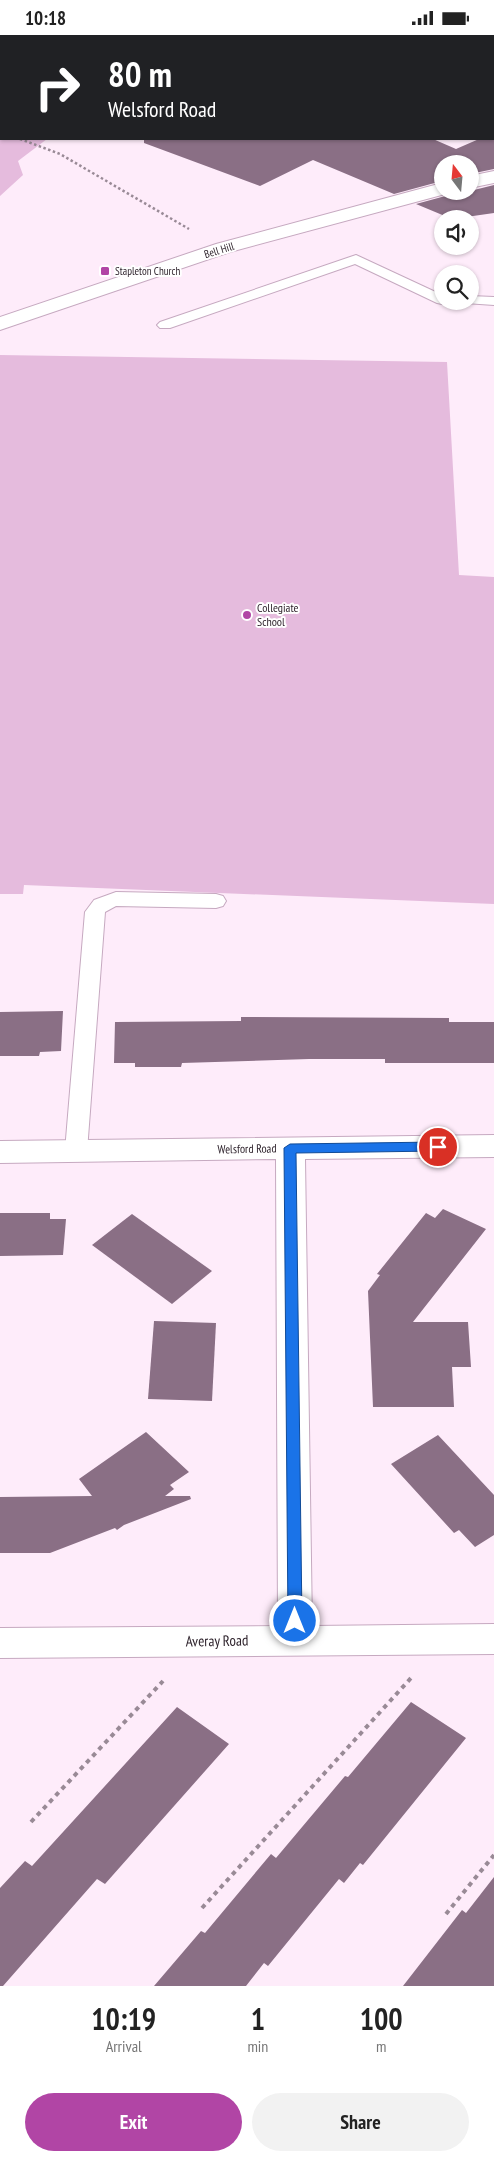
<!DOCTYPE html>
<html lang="en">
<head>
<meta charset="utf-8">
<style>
  :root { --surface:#fff; --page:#f2f2f2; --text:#222; --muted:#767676; --accent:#b145a5 }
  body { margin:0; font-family:"PT Sans Narrow",sans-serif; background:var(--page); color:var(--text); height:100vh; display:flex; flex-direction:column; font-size:19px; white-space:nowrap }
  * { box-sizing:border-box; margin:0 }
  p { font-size:16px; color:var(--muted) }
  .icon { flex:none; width:28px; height:28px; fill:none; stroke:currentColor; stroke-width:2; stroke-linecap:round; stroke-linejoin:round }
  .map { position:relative; height:1951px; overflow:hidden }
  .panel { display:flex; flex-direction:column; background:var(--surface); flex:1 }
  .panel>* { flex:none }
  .guide { position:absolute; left:0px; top:0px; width:495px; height:105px; box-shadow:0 1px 4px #0004; background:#202124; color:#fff; overflow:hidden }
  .needle { width:32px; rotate:344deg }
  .buttons { position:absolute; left:434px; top:120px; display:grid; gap:10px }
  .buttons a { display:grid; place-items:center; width:45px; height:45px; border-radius:50%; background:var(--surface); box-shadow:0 1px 4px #0004; font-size:25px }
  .pin { position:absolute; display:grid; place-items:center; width:42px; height:42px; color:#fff; margin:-21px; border:2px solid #fff; border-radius:50%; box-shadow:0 1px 5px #0007 }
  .me { position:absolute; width:55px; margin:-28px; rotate:0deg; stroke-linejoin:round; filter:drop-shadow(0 0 4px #0008) }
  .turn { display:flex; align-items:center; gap:18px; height:105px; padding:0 25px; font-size:22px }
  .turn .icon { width:65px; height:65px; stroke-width:2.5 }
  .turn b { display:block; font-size:35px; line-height:42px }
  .eta { display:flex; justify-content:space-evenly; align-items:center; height:85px; text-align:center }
  .eta b { font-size:30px; font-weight:800; line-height:35px }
  .cta { display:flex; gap:10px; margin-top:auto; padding:10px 25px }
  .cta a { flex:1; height:58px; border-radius:30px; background:var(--accent); color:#fff; font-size:20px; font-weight:800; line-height:58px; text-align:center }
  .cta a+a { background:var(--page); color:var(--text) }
  .status { display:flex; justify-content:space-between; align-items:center; height:35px; padding:0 25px; background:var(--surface); direction:ltr }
  .status svg { height:14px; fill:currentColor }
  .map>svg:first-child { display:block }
</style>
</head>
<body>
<div class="status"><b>10:18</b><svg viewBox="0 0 49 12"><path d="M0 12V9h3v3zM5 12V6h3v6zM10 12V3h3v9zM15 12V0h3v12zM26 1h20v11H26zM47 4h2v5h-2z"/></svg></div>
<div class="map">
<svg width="494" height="1951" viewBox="0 0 494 1951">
  <rect width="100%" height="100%" fill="#feecfa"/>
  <g fill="#e5bbdd">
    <path d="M0,0L22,1H1V104H47L18,126L23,140L0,161Z"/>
    <path d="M0,320L447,327L459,540L494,542V869L24,850L23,859H0Z"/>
  </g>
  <g fill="#8a6f85">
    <path d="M494,97V134L470,139V129H442V146L394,159L313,125L260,151L144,108V104H433L456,114L479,104H494Z"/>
    <path d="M494,150V178L452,184L416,169L449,160L452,156H470Z"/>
    <path d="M63,976L61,1016L40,1017L39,1021H0V977Z"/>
    <path d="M241,982L449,983V987H494V1028H385V1024H309L182,1028L181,1032H135V1028H114L115,987L241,986Z"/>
    <path d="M443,1174L486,1194L413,1287H468L471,1332H452L454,1372H373L368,1256L380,1240L377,1239L426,1178L435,1183Z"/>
    <path d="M0,1178H50V1184H66L63,1220L0,1221Z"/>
    <path d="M132,1179L212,1236L172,1269L92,1210Z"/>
    <path d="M154,1286L216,1288L212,1366L148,1364Z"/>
    <path d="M146,1397L189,1437L170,1450L174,1454L165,1461H190L191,1464L124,1490L117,1495L115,1493L50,1518H0V1462L92,1461L79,1444Z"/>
    <path d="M438,1400L494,1460V1500L475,1512L459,1495L454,1498L391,1429Z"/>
    <path d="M411,1667L466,1703L363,1830L360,1828L344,1848L339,1844L268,1931L264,1928L246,1951H154L201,1896L205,1898L271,1819L276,1823L345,1741L348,1742Z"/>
    <path d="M177,1672L229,1709L105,1849L97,1844L3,1951H0V1853L25,1826L32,1831Z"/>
    <path d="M494,1842V1951H403L462,1875L466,1878Z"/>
  </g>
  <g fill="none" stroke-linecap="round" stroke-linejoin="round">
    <g stroke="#c6a9c0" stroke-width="2">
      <g id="service">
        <path d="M356,220L442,260V266H449L442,269L437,268L355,229L170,293H160L157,290L160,287Z"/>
        <path d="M470,261L494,262V270L465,268L463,266H470Z"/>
        <path d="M116,857L216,859L223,861L226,866L223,871L216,873L116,871L105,877L87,1116L83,1122L76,1124L69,1122L65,1116L85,877L94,865Z"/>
      </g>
    </g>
    <g stroke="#c6a9c0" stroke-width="2">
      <g id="minor">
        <path d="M154,0H173L174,1H155Z"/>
        <path d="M494,1100V1122L305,1124L312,1591L494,1589V1619L0,1623V1593L278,1591L276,1124L0,1128V1106Z"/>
      </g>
    </g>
    <g stroke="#c6a9c0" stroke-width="2">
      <g id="secondary">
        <path d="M494,136V148L470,153V141Z"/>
        <path d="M442,148V156H450L449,158L230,217L0,295V282L216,209Z"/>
      </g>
    </g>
    <path stroke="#998a96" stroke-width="2.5" stroke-dasharray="2.5 2.5" stroke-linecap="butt" d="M20,104L60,119L189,194"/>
    <g stroke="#998a96" stroke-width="4" stroke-dasharray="4.5 4.5" stroke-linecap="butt">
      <path d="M31,1787L163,1646"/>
      <path d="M202,1873L411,1643"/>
      <path d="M446,1879L494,1820"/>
    </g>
    <use href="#service" fill="#fff" fill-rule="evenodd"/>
    <use href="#minor" fill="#fff" fill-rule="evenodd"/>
    <use href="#secondary" fill="#fff" fill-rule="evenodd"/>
  </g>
  <path fill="#1a73e8" stroke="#114b97" d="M438,1107L444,1112L438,1116L296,1118L302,1586L300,1590L295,1592L290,1590L288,1586L284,1113L290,1109Z"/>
  <g fill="#b145a5" stroke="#fff" stroke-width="2">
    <rect x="100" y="231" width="10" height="10" rx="2.5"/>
    <circle cx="247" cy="580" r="5"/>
  </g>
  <g text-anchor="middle" stroke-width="4" stroke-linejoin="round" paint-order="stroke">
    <g font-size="11" fill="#30252e" stroke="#fff">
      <text transform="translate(219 215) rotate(-17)" y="4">Bell Hill</text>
    </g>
    <g font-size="11" fill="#30252e" stroke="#fff" text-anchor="start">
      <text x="115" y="240">Stapleton Church</text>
    </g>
    <g font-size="12" fill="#30252e" stroke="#fff" text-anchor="start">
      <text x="257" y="577">Collegiate<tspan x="257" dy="14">School</tspan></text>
    </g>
    <g font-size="12" fill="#30252e" stroke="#fff">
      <text transform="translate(247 1114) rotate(-1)" y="4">Welsford Road</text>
    </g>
    <g font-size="15" fill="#30252e" stroke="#fff">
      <text transform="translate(217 1606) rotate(-1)" y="5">Averay Road</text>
    </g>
  </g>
</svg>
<div class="buttons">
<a><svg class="needle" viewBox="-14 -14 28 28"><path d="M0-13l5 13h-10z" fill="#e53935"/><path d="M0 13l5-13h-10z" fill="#767676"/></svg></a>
<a><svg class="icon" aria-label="sound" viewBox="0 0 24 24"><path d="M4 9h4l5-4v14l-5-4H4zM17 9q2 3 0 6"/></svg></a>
<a><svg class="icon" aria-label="search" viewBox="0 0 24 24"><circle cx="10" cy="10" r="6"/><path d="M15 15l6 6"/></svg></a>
</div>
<div class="pin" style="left:438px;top:1112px;background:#d93025"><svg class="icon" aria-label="arrive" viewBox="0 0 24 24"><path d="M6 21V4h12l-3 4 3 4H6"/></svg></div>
<svg class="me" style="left:295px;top:1586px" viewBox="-20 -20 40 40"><circle r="17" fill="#1a73e8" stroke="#fff" stroke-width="3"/><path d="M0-11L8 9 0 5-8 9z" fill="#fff"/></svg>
<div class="guide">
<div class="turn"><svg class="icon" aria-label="right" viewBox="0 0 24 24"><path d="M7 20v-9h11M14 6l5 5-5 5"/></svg><div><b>80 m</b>Welsford Road</div></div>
</div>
</div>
<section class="panel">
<div class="eta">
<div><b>10:19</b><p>Arrival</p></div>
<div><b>1</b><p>min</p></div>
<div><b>100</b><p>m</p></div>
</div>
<div class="cta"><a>Exit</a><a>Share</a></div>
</section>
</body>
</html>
